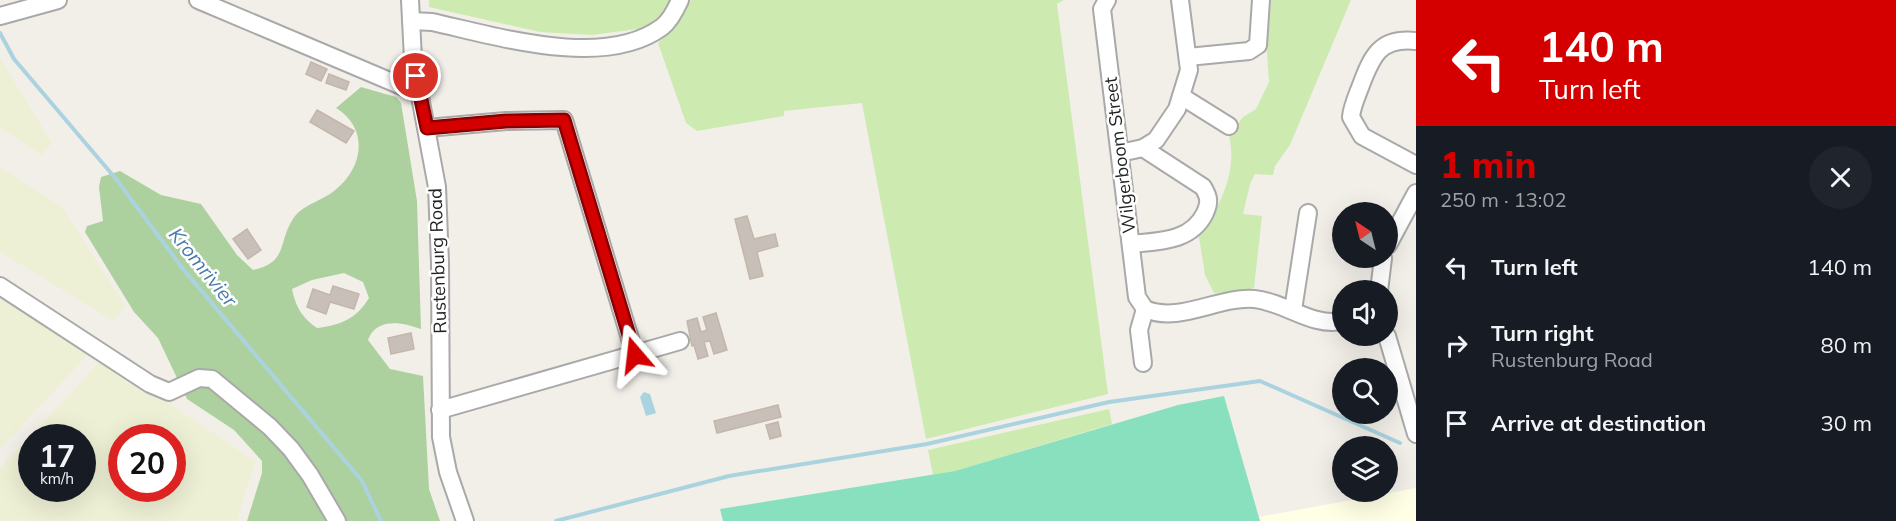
<!DOCTYPE html>
<html lang="en">
<head>
<meta charset="utf-8">
<style>
  :root { --surface:#171b24; --page:#20242c; --text:#f1f3f6; --muted:#9ea1a6; --accent:#d40000 }
  body { margin:0; font-family:Mulish,sans-serif; background:var(--page); color:var(--text); height:100vh; display:flex; flex-direction:column; font-size:22px; white-space:nowrap }
  * { box-sizing:border-box; margin:0 }
  p { font-size:20px; color:var(--muted) }
  .icon { flex:none; width:33px; height:33px; fill:none; stroke:currentColor; stroke-width:2; stroke-linecap:round; stroke-linejoin:round }
  .map { position:relative; flex:1; overflow:hidden }
  .sheet { display:flex; flex-direction:column; background:var(--surface); width:480px }
  .sheet>* { flex:none }
  .guide { background:#d40000; color:#fff; overflow:hidden }
  .needle { width:39px; rotate:325deg }
  .controls { position:absolute; left:1332px; top:202px; display:grid; gap:12px }
  .controls a { display:grid; place-items:center; width:66px; height:66px; border-radius:50%; background:var(--surface); box-shadow:0 6px 24px #0002; font-size:30px }
  .speed { position:absolute; left:18px; top:424px; display:flex; gap:12px; font-size:30px; font-weight:700; text-align:center }
  .speed>* { display:grid; place-content:center; width:78px; height:78px; border-radius:50%; background:var(--surface); box-shadow:0 6px 24px #0002; line-height:1 }
  .speed small { font-size:15px; font-weight:400 }
  .speed .limit { border:9px solid #d22; background:#fff; color:#111 }
  .pin { position:absolute; display:grid; place-items:center; width:51px; height:51px; color:#fff; margin:-26px; border:3px solid #fff; border-radius:50%; box-shadow:0 2px 6px #0007 }
  .me { position:absolute; width:66px; margin:-33px; rotate:343deg; stroke-linejoin:round; filter:drop-shadow(0 0 4px #0008) }
  .turn { display:flex; align-items:center; gap:21px; height:126px; padding:0 24px; font-size:27px }
  .turn .icon { width:78px; height:78px; stroke-width:2.5 }
  .turn b { display:block; font-size:42px; line-height:51px }
  .round { display:grid; place-items:center; flex:none; width:63px; height:63px; border-radius:32px; background:var(--page) }
  .summary { display:flex; align-items:center; justify-content:space-between; height:102px; padding:0 24px }
  h1 { font-size:36px; font-weight:800; line-height:45px; color:var(--accent) }
  ul { padding:0; list-style:none }
  li { display:flex; align-items:center; gap:18px; height:78px; padding:0 24px }
  li div { flex:1 }
  li b { display:block; font-size:22px }
  li em { font-style:normal }
  main { display:flex; flex:1; min-height:0 }
  .map>svg:first-child { display:block }
</style>
</head>
<body>
<main>
<div class="map">
<svg width="1416" height="521" viewBox="0 0 1416 521">
  <rect width="100%" height="100%" fill="#f2efe9"/>
  <path fill="#ffffe5" d="M1416,488V521H1260L1259,517Z"/>
  <g fill="#eef0d5" fill-rule="evenodd">
    <path d="M0,58L52,143L42,155L0,128Z"/>
    <path d="M0,167L63,208L125,306L114,321L0,252Z"/>
    <path d="M0,293L91,351L0,449Z"/>
    <path d="M103,359L255,461L237,521H0V468ZM32,438H82V489H32ZM122,438H172V489H122Z"/>
  </g>
  <g fill="#cdebb0">
    <path d="M429,0H671L660,19L645,28L592,35L540,32L429,7Z"/>
    <path d="M691,0H1064L1057,4L1108,394L926,439L862,103L784,111V116L697,131L686,123L658,43L680,20Z"/>
    <path d="M1271,0H1351L1290,145L1275,166L1273,175L1255,174L1250,184L1243,214L1262,216L1254,288L1238,292L1214,293L1205,275L1199,237C1219,208 1238,172 1229,136L1243,117L1256,109L1269,82L1267,52Z"/>
    <path d="M1109,409L1112,424L955,471L933,475L928,450Z"/>
  </g>
  <path fill="#add19e" fill-rule="evenodd" d="M361,87L396,97L401,103L417,201L421,329C403,322 376,317 368,340L390,369L423,376L429,489L440,521H247L262,473V461L234,430L187,399L158,338L134,312L85,232L87,226L103,221L99,187L101,177L120,171L161,195L201,204L237,255L253,270C290,262 277,240 295,216C305,204 323,200 334,191C363,169 370,129 336,108ZM344,273L363,282L369,298C356,319 341,325 317,328C302,317 296,308 292,289L312,280Z"/>
  <path fill="#88e0be" d="M1224,396L1260,521H723L720,509L955,471L1178,405Z"/>
  <path fill="#aad3df" d="M644,392L650,394L656,413L646,416L640,397Z"/>
  <g fill="none" stroke-linecap="round" stroke-linejoin="round">
    <g stroke="#aad3df" stroke-width="4">
      <path d="M0,33L14,59L116,179L183,269L362,481L381,521"/>
      <path d="M556,521L729,476L927,444L1109,402L1260,381L1400,443"/>
    </g>
  </g>
  <g fill="#c7bfb8" stroke="#c4b6ab" stroke-width="1.5">
    <path d="M311,62L327,69L321,81L306,74Z"/>
    <path d="M329,74L349,82L346,90L326,83Z"/>
    <path d="M317,110L354,131L346,143L310,122Z"/>
    <path d="M747,216L754,239L775,234L778,246L757,252L763,276L750,279L735,219Z"/>
    <path d="M247,229L261,250L248,259L233,239Z"/>
    <path d="M333,286L359,294L354,309L330,302L326,314L307,307L313,289L330,295Z"/>
    <path d="M716,313L727,350L714,354L710,341L704,342L708,356L698,359L694,345L692,346L687,321L697,318L701,332L707,330L703,317Z"/>
    <path d="M411,333L414,349L391,354L388,338Z"/>
    <path d="M778,405L781,417L717,433L714,421Z"/>
    <path d="M778,422L781,436L770,439L766,425Z"/>
  </g>
  <g fill="none" stroke-linecap="round" stroke-linejoin="round">
    <g stroke="#a9a9a9" stroke-width="20">
      <g id="minor">
        <path d="M198,0L418,93"/>
        <path d="M410,0L413,59L437,187L440,263L441,437L448,472L465,521"/>
        <path d="M1107,0L1102,9L1137,297L1145,309C1179,324 1219,296 1254,299C1285,302 1311,327 1342,321"/>
        <path d="M0,16L58,0"/>
        <path d="M411,21L432,22C496,36 604,70 662,27C670,21 676,9 680,0"/>
        <path d="M1416,41C1380,37 1372,56 1361,85C1357,96 1352,106 1351,117L1362,136L1416,165"/>
        <path d="M1188,57L1249,51L1258,45L1261,0"/>
        <path d="M1181,96L1229,126"/>
        <path d="M427,128L506,121L564,120L635,355"/>
        <path d="M1120,153L1143,148L1156,140L1177,109L1189,70L1180,0"/>
        <path d="M1131,244C1159,241 1191,242 1205,213C1210,202 1209,197 1203,187L1143,148"/>
        <path d="M1388,245L1416,193"/>
        <path d="M0,286L150,384L169,392L199,378L212,379L270,427L291,449L310,475L337,521"/>
        <path d="M1379,291L1383,258"/>
        <path d="M1293,310L1308,213"/>
        <path d="M1387,336L1416,434"/>
        <path d="M1143,363L1139,330L1145,309"/>
        <path d="M440,410L680,341"/>
      </g>
    </g>
    <use href="#minor" stroke="#fff" stroke-width="16"/>
  </g>
  <g fill="none" stroke-linecap="round" stroke-linejoin="round">
    <g stroke="#8a0000" stroke-width="15">
      <path id="route" d="M416,76L427,128L506,121L564,120L635,355"/>
    </g>
    <use href="#route" stroke="#d40000" stroke-width="10"/>
  </g>
  <g text-anchor="middle" stroke-width="5" stroke-linejoin="round" paint-order="stroke">
    <g font-size="18" fill="#222" stroke="#fff">
      <text transform="translate(1120 155) rotate(-97)" y="6">Wilgerboom Street</text>
      <text transform="translate(438 261) rotate(-92)" y="6">Rustenburg Road</text>
    </g>
    <g font-size="20" font-style="italic" fill="#4a7aab" stroke="#fff">
      <text transform="translate(203 267) rotate(51)" y="7">Kromrivier</text>
    </g>
  </g>
</svg>
<div class="controls">
<a><svg class="needle" viewBox="-14 -14 28 28"><path d="M0-13l5 13h-10z" fill="#e53935"/><path d="M0 13l5-13h-10z" fill="#9ea1a6"/></svg></a>
<a><svg class="icon" aria-label="sound" viewBox="0 0 24 24"><path d="M4 9h4l5-4v14l-5-4H4zM17 9q2 3 0 6"/></svg></a>
<a><svg class="icon" aria-label="search" viewBox="0 0 24 24"><circle cx="10" cy="10" r="6"/><path d="M15 15l6 6"/></svg></a>
<a><svg class="icon" aria-label="layers" viewBox="0 0 24 24"><path d="M12 4l9 5-9 5-9-5zM3 14l9 5 9-5"/></svg></a>
</div>
<div class="speed"><div>17<small>km/h</small></div><div class="limit">20</div></div>
<div class="pin" style="left:416px;top:76px;background:#d93025"><svg class="icon" aria-label="arrive" viewBox="0 0 24 24"><path d="M6 21V4h12l-3 4 3 4H6"/></svg></div>
<svg class="me" style="left:635px;top:355px" viewBox="-20 -20 40 40"><path d="M0-17L14 15 0 8-14 15z" fill="#d40000" stroke="#fff" stroke-width="4"/></svg>
</div>
<section class="sheet">
<div class="guide">
<div class="turn"><svg class="icon" aria-label="left" viewBox="0 0 24 24"><path d="M17 20v-9H6M10 6l-5 5 5 5"/></svg><div><b>140 m</b>Turn left</div></div>
</div>
<div class="summary"><div><h1>1 min</h1><p>250 m · 13:02</p></div><a class="round"><svg class="icon" aria-label="close" viewBox="0 0 24 24"><path d="M6 6l12 12M18 6L6 18"/></svg></a></div>
<ul>
<li><svg class="icon" aria-label="left" viewBox="0 0 24 24"><path d="M17 20v-9H6M10 6l-5 5 5 5"/></svg><div><b>Turn left</b></div><em>140 m</em></li>
<li><svg class="icon" aria-label="right" viewBox="0 0 24 24"><path d="M7 20v-9h11M14 6l5 5-5 5"/></svg><div><b>Turn right</b><p>Rustenburg Road</p></div><em>80 m</em></li>
<li><svg class="icon" aria-label="arrive" viewBox="0 0 24 24"><path d="M6 21V4h12l-3 4 3 4H6"/></svg><div><b>Arrive at destination</b></div><em>30 m</em></li>
</ul>
</section>
</main>
</body>
</html>
